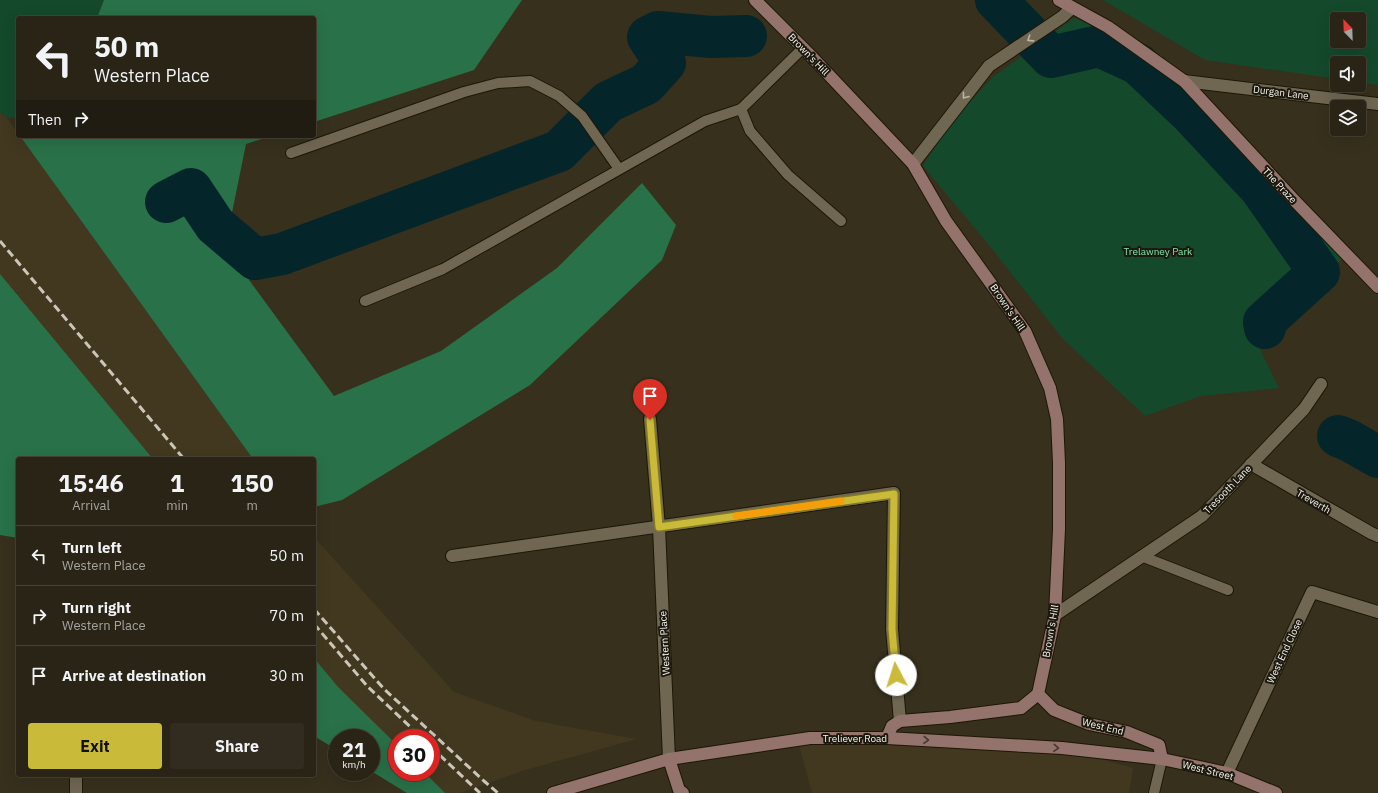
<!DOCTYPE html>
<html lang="en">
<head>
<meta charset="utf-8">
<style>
  :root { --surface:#292416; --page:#312c1f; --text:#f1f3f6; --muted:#a5a4a1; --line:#454135; --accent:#caba3a }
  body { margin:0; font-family:"IBM Plex Sans",sans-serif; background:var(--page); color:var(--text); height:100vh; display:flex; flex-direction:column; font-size:15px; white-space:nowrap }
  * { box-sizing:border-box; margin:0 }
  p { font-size:13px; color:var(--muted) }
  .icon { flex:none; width:22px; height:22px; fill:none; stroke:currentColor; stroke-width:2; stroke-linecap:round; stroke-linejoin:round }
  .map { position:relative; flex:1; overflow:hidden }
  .panel { position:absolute; left:16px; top:457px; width:300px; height:320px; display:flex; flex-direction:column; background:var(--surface); border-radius:4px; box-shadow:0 4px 16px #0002,0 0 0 1px var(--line) }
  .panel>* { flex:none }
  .guide { position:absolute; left:16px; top:16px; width:300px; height:122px; border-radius:4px; box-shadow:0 4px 16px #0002,0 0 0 1px var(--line); background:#292416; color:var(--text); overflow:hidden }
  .needle { width:26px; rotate:337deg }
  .controls { position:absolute; left:1330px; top:12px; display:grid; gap:8px }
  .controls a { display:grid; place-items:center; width:36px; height:36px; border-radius:4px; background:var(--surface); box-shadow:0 4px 16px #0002,0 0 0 1px var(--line); font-size:20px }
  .speed { position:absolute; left:328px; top:729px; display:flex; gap:8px; font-size:20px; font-weight:700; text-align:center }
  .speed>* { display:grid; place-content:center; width:52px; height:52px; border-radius:50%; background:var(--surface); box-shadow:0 4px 16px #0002,0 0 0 1px var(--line); line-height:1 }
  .speed small { font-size:10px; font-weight:400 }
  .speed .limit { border:6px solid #d22; background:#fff; color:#111 }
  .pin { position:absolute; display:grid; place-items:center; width:34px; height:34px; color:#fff; margin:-41px -17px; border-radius:50% 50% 50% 0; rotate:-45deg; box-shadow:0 0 4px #0007 }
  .pin .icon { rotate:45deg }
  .me { position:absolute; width:44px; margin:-22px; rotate:355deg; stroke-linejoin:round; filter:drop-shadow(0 0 3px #0008) }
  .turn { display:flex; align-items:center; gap:14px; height:84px; padding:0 12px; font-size:18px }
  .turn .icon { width:52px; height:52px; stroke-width:2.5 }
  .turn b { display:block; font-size:28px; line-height:34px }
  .then { display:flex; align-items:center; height:38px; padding:0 12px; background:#0003; gap:8px; font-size:15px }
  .eta { display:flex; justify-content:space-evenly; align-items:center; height:68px; text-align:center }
  .eta b { font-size:24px; font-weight:700; line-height:28px }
  .cta { display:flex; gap:8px; margin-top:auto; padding:8px 12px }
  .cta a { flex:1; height:46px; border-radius:4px; background:var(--accent); color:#111; font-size:16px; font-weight:700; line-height:46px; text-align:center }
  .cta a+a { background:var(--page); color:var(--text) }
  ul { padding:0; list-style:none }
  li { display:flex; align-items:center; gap:12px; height:60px; padding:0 12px; border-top:1px solid var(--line) }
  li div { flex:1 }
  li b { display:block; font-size:15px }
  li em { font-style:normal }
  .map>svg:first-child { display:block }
</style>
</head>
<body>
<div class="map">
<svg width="1378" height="793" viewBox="0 0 1378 793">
  <rect width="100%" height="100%" fill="#37301d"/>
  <g fill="#42381f" fill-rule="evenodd">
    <path d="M0,112L7,118L18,134V136H20L253,459H18L0,491Z"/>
    <path d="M314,537L454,692L536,721L637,739L525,770L460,793H407L371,771V738H337V750L314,736ZM397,738H431V772H397Z"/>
    <path d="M798,740L1062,748L1133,768L1129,793H812Z"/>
  </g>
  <g fill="#14492c" fill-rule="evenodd">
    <path d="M0,0H104L97,18H18V117L7,118L0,112Z"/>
    <path d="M1103,0H1378V85L1359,82V63H1337V79L1205,60ZM1337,19H1359V41H1337Z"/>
    <path d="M1075,17L1106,31L1141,55L1185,91L1343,258L1254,337L1279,388L1201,396L1145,416L1062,338L993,250L923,166L951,122L993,77Z"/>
  </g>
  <g fill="#297148">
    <path d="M104,0H522L474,70L314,122V18H97Z"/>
    <path d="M20,136H271L246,144L225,247L334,396L441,351L557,268L642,183L676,225L662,260L530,385L342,500L314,507V459H253Z"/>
    <path d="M0,274L153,459H18V538L0,535Z"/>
    <path d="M314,658L338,687L397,745V772H424L445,793H407L371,771V738H337V750L314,736Z"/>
  </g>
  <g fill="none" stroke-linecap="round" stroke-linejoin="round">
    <g stroke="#04262b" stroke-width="42">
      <path d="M996,0L1051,57L1099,46L1138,64L1190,113L1260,188L1319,272L1264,322L1265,328"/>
      <path d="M166,202L191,189L215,225L255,259L282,254L559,151L608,102L646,84L665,63L648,37L658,32L711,37L746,36"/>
      <path d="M1338,436L1350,441L1378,457"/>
    </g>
    <g stroke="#1e1706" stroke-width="12">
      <g id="lane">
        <path d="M741,109L750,131L788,175L841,221"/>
        <path d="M291,153L464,92L498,83L530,81L559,96L582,116L619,169"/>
        <path d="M365,301L443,269L705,121L741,109L803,48"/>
        <path d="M1141,556L1228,590"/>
        <path d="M1154,793L1162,759"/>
      </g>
    </g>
    <g stroke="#1e1706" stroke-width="14">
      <g id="street">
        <path d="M1184,81L1378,104"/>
        <path d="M913,164L989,66L1062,17L1072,8"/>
        <path d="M650,419L659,527L669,759"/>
        <path d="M1251,464L1371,533L1378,536"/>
        <path d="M452,556L894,493L892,629L900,721"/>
        <path d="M1055,615L1202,516L1304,409L1321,384"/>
        <path d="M1227,773L1312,592L1378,612"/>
        <path d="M76,793V775"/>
      </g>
    </g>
    <g stroke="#1e1706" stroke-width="14">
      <g id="secondary">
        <path d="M755,0L812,57L913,164L946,221L1025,331L1050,388L1057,419L1059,463V529L1055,615L1038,694"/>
        <path d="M1059,0L1108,27L1184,81L1295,201L1378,287"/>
        <path d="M1038,694L1054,710L1089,724L1127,732L1159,745L1162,759"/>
        <path d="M887,738L892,726L900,721L950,717L1021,708L1038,694"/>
        <path d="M669,759L679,790L683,793"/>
        <path d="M553,793L669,759L810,738H887L1062,748L1162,759L1227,773L1276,793"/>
      </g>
    </g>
    <use href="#lane" stroke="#6f6752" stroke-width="10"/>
    <use href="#street" stroke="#6f6752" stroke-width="12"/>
    <use href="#secondary" stroke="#93736c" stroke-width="12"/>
    <g stroke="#cbc6b8" stroke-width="3" stroke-dasharray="8 4" stroke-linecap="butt">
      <path d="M0,241L184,459"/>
      <path d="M314,609L384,689L484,781L498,793"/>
      <path d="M314,624L368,687L422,738"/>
      <path d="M431,747L480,793"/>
    </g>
  </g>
  <defs><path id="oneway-chevron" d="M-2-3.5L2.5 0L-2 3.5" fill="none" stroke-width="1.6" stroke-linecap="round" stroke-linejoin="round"/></defs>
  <g stroke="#bab5a4">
    <use href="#oneway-chevron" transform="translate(1030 39) rotate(147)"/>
    <use href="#oneway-chevron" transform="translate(965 96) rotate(128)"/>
  </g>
  <g stroke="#453830">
    <use href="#oneway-chevron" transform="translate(926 740) rotate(3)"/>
    <use href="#oneway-chevron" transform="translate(1056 748) rotate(4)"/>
  </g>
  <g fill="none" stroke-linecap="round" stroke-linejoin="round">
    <g stroke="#837926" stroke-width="10">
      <path id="route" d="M650,420L659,527L894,494L892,629L896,675"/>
    </g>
    <use href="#route" stroke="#caba3a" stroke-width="7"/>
    <path stroke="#f59e0b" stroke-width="7" d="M736,516L841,501"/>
  </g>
  <g text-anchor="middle" stroke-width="4" stroke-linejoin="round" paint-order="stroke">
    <g font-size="10" fill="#f8f4e8" stroke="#1b1810">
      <text transform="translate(809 54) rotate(46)" y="4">Brown's Hill</text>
      <text transform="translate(1281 92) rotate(7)" y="4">Durgan Lane</text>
      <text transform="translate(1280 185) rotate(47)" y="4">The Praze</text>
      <text transform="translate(1008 307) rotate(56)" y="4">Brown's Hill</text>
      <text transform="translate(1227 489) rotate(-46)" y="4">Tresooth Lane</text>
      <text transform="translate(1314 501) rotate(30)" y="4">Treverth</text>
      <text transform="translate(1050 631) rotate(-80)" y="4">Brown's Hill</text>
      <text transform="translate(664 643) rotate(-93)" y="4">Western Place</text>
      <text transform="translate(1284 651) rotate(-65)" y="4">West End Close</text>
      <text transform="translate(1103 726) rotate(14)" y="4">West End</text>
      <text x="855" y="742">Treliever Road</text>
      <text transform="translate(1208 770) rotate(14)" y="4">West Street</text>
    </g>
    <g font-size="10" fill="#82e5a8" stroke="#1b1810">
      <text x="1158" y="255">Trelawney Park</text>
    </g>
  </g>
</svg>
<div class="controls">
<a><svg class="needle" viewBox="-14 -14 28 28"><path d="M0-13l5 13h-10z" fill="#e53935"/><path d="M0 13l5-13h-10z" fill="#a5a4a1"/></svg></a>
<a><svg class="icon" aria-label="sound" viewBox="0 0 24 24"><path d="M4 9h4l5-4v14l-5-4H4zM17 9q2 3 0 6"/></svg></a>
<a><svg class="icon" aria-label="layers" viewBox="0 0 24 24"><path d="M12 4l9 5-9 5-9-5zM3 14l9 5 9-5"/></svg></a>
</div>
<div class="speed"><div>21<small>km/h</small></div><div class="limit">30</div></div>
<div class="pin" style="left:650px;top:420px;background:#d93025"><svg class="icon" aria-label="arrive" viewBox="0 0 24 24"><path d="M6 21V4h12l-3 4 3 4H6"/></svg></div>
<svg class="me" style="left:896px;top:675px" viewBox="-20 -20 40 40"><circle r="19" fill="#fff"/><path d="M0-13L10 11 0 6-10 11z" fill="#caba3a"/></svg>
<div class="guide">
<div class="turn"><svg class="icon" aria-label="left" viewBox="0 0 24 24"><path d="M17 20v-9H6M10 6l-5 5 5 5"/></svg><div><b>50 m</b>Western Place</div></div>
<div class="then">Then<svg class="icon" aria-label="right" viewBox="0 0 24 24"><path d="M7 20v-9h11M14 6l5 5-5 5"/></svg></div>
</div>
<section class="panel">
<div class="eta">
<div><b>15:46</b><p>Arrival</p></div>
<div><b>1</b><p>min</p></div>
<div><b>150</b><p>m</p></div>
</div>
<ul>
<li><svg class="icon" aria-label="left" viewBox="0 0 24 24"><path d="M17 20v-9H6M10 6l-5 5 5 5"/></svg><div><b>Turn left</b><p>Western Place</p></div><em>50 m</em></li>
<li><svg class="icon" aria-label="right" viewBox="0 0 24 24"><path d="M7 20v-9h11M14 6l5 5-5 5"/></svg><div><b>Turn right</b><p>Western Place</p></div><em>70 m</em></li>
<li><svg class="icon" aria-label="arrive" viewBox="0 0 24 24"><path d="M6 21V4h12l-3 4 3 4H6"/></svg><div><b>Arrive at destination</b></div><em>30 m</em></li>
</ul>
<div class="cta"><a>Exit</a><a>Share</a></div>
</section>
</div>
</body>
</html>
